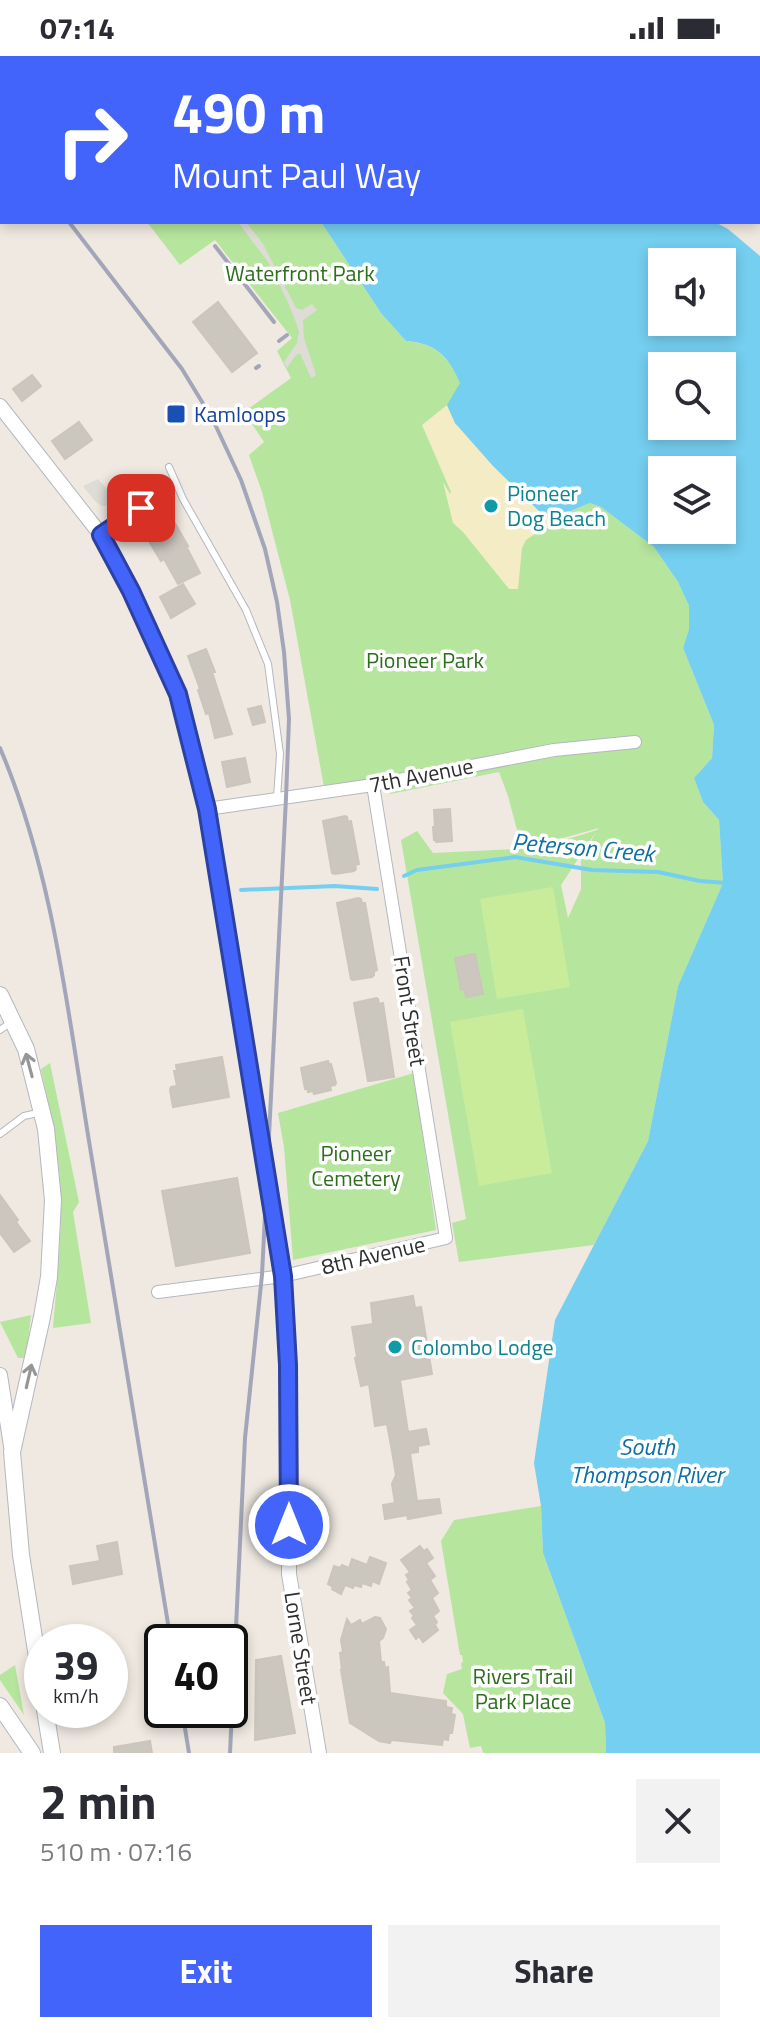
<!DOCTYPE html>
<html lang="en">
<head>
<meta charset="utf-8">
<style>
  :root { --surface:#fff; --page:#f2f2f3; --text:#2b2b33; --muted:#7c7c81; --accent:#4264fb }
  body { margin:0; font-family:"Titillium Web",sans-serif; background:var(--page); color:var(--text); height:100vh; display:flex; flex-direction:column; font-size:30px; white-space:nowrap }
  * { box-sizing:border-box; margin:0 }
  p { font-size:26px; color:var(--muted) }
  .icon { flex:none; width:44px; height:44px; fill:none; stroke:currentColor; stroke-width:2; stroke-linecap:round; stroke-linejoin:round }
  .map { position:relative; height:1697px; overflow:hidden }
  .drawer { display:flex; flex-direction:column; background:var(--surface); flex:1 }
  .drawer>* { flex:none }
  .hud { position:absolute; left:0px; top:0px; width:760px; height:168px; box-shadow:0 4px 12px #0003; background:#4264fb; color:#fff; overflow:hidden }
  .tools { position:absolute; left:648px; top:192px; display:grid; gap:16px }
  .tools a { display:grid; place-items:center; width:88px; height:88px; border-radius:0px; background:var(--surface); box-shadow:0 4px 12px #0003; font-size:40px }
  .speed { position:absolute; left:24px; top:1568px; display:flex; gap:16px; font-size:40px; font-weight:700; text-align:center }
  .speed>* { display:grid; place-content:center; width:104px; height:104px; border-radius:50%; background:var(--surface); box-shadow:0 4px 12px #0003; line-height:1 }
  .speed small { font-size:20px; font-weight:400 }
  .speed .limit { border:4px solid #111; border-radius:12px; background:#fff; color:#111 }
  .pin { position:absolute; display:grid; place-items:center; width:68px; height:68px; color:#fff; margin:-34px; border-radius:16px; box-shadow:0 4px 12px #0006 }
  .me { position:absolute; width:88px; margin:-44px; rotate:0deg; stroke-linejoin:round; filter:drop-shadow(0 0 6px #0008) }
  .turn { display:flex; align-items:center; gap:28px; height:168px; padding:0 40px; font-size:36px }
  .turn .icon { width:104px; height:104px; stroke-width:2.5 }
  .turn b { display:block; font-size:56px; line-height:68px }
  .round { display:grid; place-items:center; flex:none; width:84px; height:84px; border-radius:0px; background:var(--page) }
  .summary { display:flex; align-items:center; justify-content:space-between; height:136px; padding:0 40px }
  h1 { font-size:48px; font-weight:700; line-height:60px }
  .button { display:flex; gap:16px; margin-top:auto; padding:16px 40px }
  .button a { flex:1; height:92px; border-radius:0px; background:var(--accent); color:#fff; font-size:32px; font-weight:700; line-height:92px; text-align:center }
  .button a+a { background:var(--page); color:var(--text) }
  .status { display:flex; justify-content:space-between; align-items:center; height:56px; padding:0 40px; background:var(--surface); direction:ltr }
  .status svg { height:22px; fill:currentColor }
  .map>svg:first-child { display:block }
</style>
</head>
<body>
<div class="status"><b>07:14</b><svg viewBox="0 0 49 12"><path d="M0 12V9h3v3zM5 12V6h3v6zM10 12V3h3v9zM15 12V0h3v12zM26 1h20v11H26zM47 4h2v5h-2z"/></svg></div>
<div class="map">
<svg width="760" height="1697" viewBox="0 0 760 1697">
  <rect width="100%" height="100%" fill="#efe9e1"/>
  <path fill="#e3e1e8" d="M597,0H760V49L758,48V2H598Z"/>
  <g fill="#b6e59e" fill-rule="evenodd">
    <path d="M147,166H321L381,257L406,285C436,288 448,300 461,327L563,459L590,447L601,451L654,491L678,526L689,550V573L683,592L714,669L712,702L694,722L703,746L719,764L723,827L678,930L648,1085L594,1189L459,1206L452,1167L466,1163L401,784L417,775L433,797L539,792L597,774L599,772L538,789H521L508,740L499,716L390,738L386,720L324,731L290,544L262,436L249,399L264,386L244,356L291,322L277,295L292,282L215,184L180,209ZM595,777L581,805V833L568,862L561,829Z"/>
    <path d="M50,1007L79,1146L73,1156L91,1267L53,1272C57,1222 63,1173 60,1123C57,1087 49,1049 41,1013Z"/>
    <path d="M414,1017L436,1174L293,1204L284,1091L278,1057Z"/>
    <path d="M31,1259L26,1302H18L0,1266Z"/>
    <path d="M541,1450L543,1497L605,1667L606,1697H483L481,1690L470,1692L463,1658L443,1637L447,1618L462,1613L461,1607L463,1606L462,1599H460L441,1485L454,1464Z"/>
    <path d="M15,1609L24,1659L0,1624V1619Z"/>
  </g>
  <path fill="#f3ecc5" d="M447,349L455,367L552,463L563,459L526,484L522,492L518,533H509L463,476L453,467L443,426L450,438L451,436L422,369Z"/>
  <g fill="#c9ec9a">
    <path d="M553,831L570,931L497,943L480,843Z"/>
    <path d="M523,953L552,1117L479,1130L450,966Z"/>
  </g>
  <g fill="#dfdcd8">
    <path d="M238,166H246L263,188L296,252L302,254L312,248L317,254L303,264L304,282L316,319L311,322L300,297L295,300L287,312L284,306L297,287L299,276L297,269L287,244L268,206Z"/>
    <path d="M98,423L113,440L126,443L130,448L101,450L94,444L83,430Z"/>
  </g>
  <g fill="#75cff0" fill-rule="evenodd">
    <path d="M198,0H581L583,2H200Z"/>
    <path d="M321,166H715L728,173L760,200V1697H606L605,1667L543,1497L541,1450L534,1407L555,1264L648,1085L678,930L723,827L719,764L703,746L694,722L712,702L714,669L683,592L689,573V550L678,526L654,491L601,451L590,447L552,463L545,461L493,410L455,367L447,349L460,327C449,301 436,287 406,285L381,257ZM662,206H722V266H662ZM662,310H722V370H662ZM662,414H722V474H662Z"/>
  </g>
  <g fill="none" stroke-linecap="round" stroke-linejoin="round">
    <g stroke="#75cff0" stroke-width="4">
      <path d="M404,820L417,814L515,801L592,814L658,816L700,825L726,827"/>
      <path d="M241,834L335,830L377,833"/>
    </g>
  </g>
  <g fill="#cbc7bf" stroke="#cbc5ba" stroke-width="2">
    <path d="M218,246L257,297L232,316L193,266Z"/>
    <path d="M32,319L41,330L22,345L13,333Z"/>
    <path d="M79,366L92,384L65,403L52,385Z"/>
    <path d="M173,464L188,490H186L200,517L178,528L164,503L161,505L146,480Z"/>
    <path d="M183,528L195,548L171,562L160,541Z"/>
    <path d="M206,593L215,616H212L232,678L215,682L209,657L206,658L198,634L200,633L188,600Z"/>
    <path d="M261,650L265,666L253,669L248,653Z"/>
    <path d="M245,702L250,726L227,731L222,706Z"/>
    <path d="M450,753L452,785L436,786V784H434L433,771H435L434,754Z"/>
    <path d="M345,760L347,761L348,766L351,765L359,808L355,809L356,813L354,815L335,818L332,817L323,765Z"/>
    <path d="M358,842L361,843L362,847H365L377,914L374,915V919L372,921L353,924L351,923L337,847Z"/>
    <path d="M475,898L483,938L466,941L464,933L461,934L455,902Z"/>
    <path d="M376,942L378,943L379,948L383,947L394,1021L370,1025H368L354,947Z"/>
    <path d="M222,1001L229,1041L173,1051L170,1034L171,1031L177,1030L174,1015H177L176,1009Z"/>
    <path d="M328,1005L329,1008H331L336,1027H334L335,1029L330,1030L331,1034L314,1038L313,1035L308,1036L307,1032L305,1033L301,1012Z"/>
    <path d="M237,1122L250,1197L176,1210L162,1135Z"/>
    <path d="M0,1139L18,1164L16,1166L30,1185L14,1196L0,1177Z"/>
    <path d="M413,1240L415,1252L421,1251L432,1318L400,1324L408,1376L426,1373L429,1388L418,1390V1396L410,1397L417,1445L439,1443L441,1457L408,1463L407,1459L385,1463L383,1449L395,1447L392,1428L396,1419L392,1395L387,1368L375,1370L369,1328L361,1330L355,1302L357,1301L352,1271L373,1268L371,1247Z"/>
    <path d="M117,1486L122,1518L73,1528L70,1510L100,1505L97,1490Z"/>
    <path d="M420,1490L424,1495L427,1493L433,1502L426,1507L435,1520L430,1524L438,1537L432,1542L439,1555L433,1560L437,1566L435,1569L438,1574L423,1586L419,1580L416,1583L410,1574L417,1569L412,1562L414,1560L410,1555L415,1552L409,1544L412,1542L408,1537L412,1534L407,1526L409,1524L406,1519L410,1516L401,1504Z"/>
    <path d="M370,1501L386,1507L379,1528L372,1525L371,1530L362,1527L361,1531L354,1529L353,1532L345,1529L341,1538L332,1533L333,1531L328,1528L334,1510L340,1512L342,1509L349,1512L352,1503L367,1509Z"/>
    <path d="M375,1561L380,1562L386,1573L383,1582L379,1585L381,1606H384L385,1612L388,1611L390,1637L446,1645V1651L452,1652L451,1658L455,1659L452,1677H449L448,1684L443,1683L442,1689L391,1684L390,1687L379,1685L350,1667L341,1614H342L340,1597L343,1596L341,1584L347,1563L351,1569L360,1564L362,1568Z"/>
    <path d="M281,1600L295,1677L255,1684L256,1604Z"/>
    <path d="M150,1685L152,1697H114V1691Z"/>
  </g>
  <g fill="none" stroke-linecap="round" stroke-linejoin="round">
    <g stroke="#b4b7c1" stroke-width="8">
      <g id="service">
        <path d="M169,411L183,443L246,554L268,608L280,698L277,742"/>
        <path d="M0,974L10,967"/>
        <path d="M0,1078L24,1060L42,1056"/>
      </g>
    </g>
    <g stroke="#b4b7c1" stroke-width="14">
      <g id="minor">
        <path d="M207,753L373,729L554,694L635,686"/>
        <path d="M158,1236L283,1220L446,1182L373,729"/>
      </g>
    </g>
    <g stroke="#b4b7c1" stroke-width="16">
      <g id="tertiary">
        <path d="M0,350L101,479L131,535L178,638L207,753L283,1220L288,1309L289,1518L319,1697"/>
        <path d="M101,479L141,452"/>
        <path d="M0,1319L11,1390"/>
      </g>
    </g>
    <g stroke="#b4b7c1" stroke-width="18">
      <g id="secondary">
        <path d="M0,939L26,993L46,1073L53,1144L49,1221L42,1261L12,1396L21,1499L42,1633"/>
        <path d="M0,1650L32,1697"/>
        <path d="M45,1654L52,1697"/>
      </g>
    </g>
    <use href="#service" stroke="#fff" stroke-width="6"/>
    <use href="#minor" stroke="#fff" stroke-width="12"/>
    <use href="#tertiary" stroke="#fff" stroke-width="14"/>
    <use href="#secondary" stroke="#fff" stroke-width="16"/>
    <g stroke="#a3a6b8" stroke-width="4">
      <path d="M0,77L2,79"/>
      <path d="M69,166L182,313L213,364L241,424L265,493L277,546L284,596L289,663L286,742L262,1219L245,1382L230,1697"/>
      <path d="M215,190L274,266"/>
      <path d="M279,285L287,279"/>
      <path d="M256,312L259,310"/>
      <path d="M0,692C52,814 67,949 88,1079C116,1248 144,1417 171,1586"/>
      <path d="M182,1654L189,1697"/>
    </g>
  </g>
  <defs><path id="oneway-shaft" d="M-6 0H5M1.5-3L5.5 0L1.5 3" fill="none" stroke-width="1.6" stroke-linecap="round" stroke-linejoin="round" transform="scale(2)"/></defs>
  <g stroke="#969696">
    <use href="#oneway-shaft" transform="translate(29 1009) rotate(-105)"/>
    <use href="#oneway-shaft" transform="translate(29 1320) rotate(-77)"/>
  </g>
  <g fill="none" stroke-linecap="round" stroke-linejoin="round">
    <g stroke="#2b41a3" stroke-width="20">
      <path id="route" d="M141,452L101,479L131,535L178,638L207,753L283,1220L288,1309L289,1469"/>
    </g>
    <use href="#route" stroke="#4264fb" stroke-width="14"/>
  </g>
  <rect fill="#1a4fb4" stroke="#fff" stroke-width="3" x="166" y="348" width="20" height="20" rx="4"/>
  <g fill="#0f9aa8" stroke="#fff" stroke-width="3">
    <circle cx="491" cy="450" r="8"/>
    <circle cx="395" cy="1291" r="8"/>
  </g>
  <g text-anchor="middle" stroke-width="7" stroke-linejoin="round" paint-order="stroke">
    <g font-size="22" fill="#2c6e1b" stroke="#fff">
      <text x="300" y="225">Waterfront Park</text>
      <text x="425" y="612">Pioneer Park</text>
      <text x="356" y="1105">Pioneer<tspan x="356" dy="25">Cemetery</tspan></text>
      <text x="523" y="1628">Rivers Trail<tspan x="523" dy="25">Park Place</tspan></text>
    </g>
    <g font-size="22" fill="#164399" stroke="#fff" text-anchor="start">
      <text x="194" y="366">Kamloops</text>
    </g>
    <g font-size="22" fill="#0d838f" stroke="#fff" text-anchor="start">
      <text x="507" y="445">Pioneer<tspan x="507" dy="25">Dog Beach</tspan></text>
      <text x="411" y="1299">Colombo Lodge</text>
    </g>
    <g font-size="22" fill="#2e2e2e" stroke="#fff">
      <text transform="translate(421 719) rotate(-11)" y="8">7th Avenue</text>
      <text transform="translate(410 955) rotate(81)" y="8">Front Street</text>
      <text transform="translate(373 1199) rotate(-13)" y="8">8th Avenue</text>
      <text transform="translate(301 1592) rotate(81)" y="8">Lorne Street</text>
    </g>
    <g font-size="24" font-style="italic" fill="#0d6fa3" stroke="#fff">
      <text transform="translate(583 792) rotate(5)" y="8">Peterson Creek</text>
      <text x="647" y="1399">South<tspan x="647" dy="28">Thompson River</tspan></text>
    </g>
  </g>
</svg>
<div class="tools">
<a><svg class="icon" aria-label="sound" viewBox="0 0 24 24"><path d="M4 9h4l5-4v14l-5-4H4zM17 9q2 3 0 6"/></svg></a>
<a><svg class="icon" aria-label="search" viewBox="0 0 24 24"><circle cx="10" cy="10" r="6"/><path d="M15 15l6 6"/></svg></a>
<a><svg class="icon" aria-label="layers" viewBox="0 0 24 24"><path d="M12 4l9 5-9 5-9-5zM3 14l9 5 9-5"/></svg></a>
</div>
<div class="speed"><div>39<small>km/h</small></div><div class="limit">40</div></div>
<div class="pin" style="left:141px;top:452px;background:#d93025"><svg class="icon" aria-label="arrive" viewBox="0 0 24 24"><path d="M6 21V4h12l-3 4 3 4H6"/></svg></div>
<svg class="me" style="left:289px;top:1469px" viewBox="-20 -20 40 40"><circle r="17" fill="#4264fb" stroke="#fff" stroke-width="3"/><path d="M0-11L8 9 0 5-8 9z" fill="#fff"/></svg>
<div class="hud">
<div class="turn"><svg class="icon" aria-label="right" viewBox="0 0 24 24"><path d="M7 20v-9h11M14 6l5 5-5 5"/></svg><div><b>490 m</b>Mount Paul Way</div></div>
</div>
</div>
<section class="drawer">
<div class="summary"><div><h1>2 min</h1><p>510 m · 07:16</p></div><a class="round"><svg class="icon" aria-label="close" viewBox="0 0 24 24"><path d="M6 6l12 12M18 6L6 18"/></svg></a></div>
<div class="button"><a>Exit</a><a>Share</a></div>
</section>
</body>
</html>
